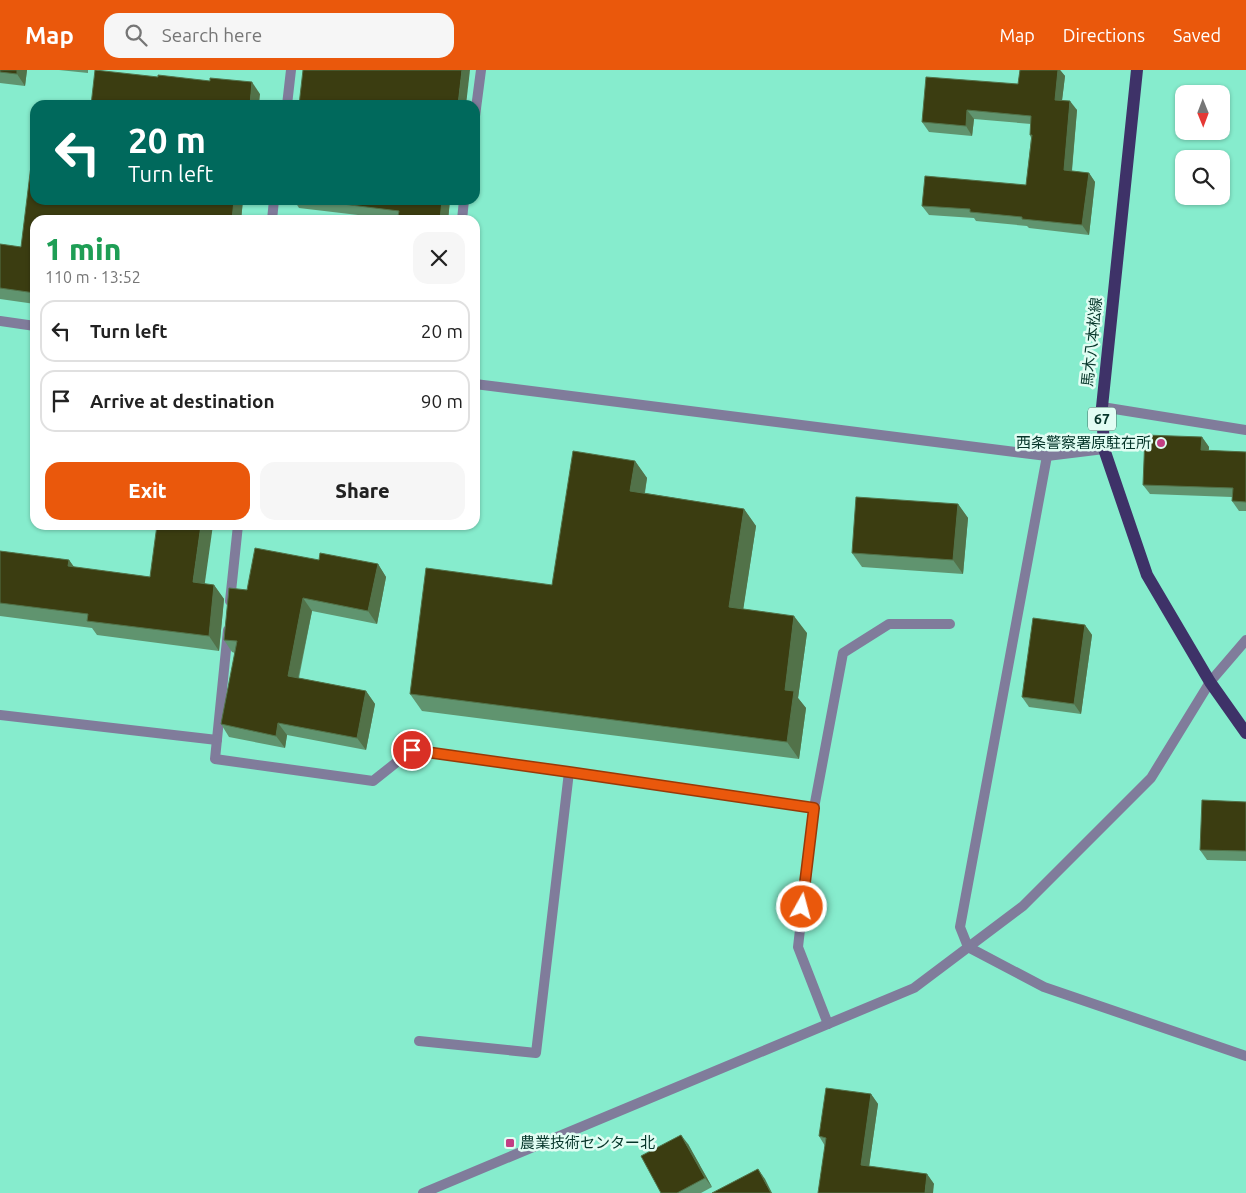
<!DOCTYPE html>
<html lang="en">
<head>
<meta charset="utf-8">
<style>
  :root { --surface:#fff; --page:#f6f6f6; --text:#222; --muted:#767676; --line:#e0e0e0; --accent:#ea580c }
  body { margin:0; font-family:Ubuntu,"Noto Sans JP",sans-serif; background:var(--page); color:var(--text); height:100vh; display:flex; flex-direction:column; font-size:19px; white-space:nowrap }
  * { box-sizing:border-box; margin:0 }
  p { font-size:16px; color:var(--muted) }
  .icon { flex:none; width:28px; height:28px; fill:none; stroke:currentColor; stroke-width:2; stroke-linecap:round; stroke-linejoin:round }
  .map { position:relative; flex:1; overflow:hidden }
  .side { position:absolute; left:30px; top:145px; width:450px; height:315px; display:flex; flex-direction:column; background:var(--surface); border-radius:15px; box-shadow:0 1px 4px #0004 }
  .side>* { flex:none }
  .top-card { position:absolute; left:30px; top:30px; width:450px; height:105px; border-radius:15px; box-shadow:0 1px 4px #0004; background:#00695c; color:#fff; overflow:hidden }
  .needle { width:32px; rotate:179deg }
  .buttons { position:absolute; left:1175px; top:15px; display:grid; gap:10px }
  .buttons a { display:grid; place-items:center; width:55px; height:55px; border-radius:10px; background:var(--surface); box-shadow:0 1px 4px #0004; font-size:25px }
  .pin { position:absolute; display:grid; place-items:center; width:42px; height:42px; color:#fff; margin:-21px; border:2px solid #fff; border-radius:50%; box-shadow:0 1px 5px #0007 }
  .me { position:absolute; width:55px; margin:-28px; rotate:7deg; stroke-linejoin:round; filter:drop-shadow(0 0 4px #0008) }
  .turn { display:flex; align-items:center; gap:18px; height:105px; padding:0 15px; font-size:22px }
  .turn .icon { width:65px; height:65px; stroke-width:2.5 }
  .turn b { display:block; font-size:35px; line-height:42px }
  .round { display:grid; place-items:center; flex:none; width:52px; height:52px; border-radius:15px; background:var(--page) }
  .head { display:flex; align-items:center; justify-content:space-between; height:85px; padding:0 15px }
  h1 { font-size:30px; font-weight:800; line-height:38px; color:#1e9e55 }
  .primary-button { display:flex; gap:10px; margin-top:auto; padding:10px 15px }
  .primary-button a { flex:1; height:58px; border-radius:15px; background:var(--accent); color:#fff; font-size:20px; font-weight:800; line-height:58px; text-align:center }
  .primary-button a+a { background:var(--page); color:var(--text) }
  ul { padding:0; list-style:none }
  li { display:flex; align-items:center; gap:15px; height:62px; margin:0 10px 8px; padding:0 5px; border:2px solid var(--line); border-radius:15px }
  li div { flex:1 }
  li b { display:block; font-size:19px }
  li em { font-style:normal }
  header { display:flex; align-items:center; gap:30px; box-sizing:border-box; height:70px; padding:0 25px; background:var(--accent); color:#fff }
  header strong { font-size:24px }
  nav { display:flex; gap:28px; margin-inline-start:auto; font-size:18px }
  .search { width:350px; height:45px; background:var(--page); display:flex; align-items:center; gap:12px; box-sizing:border-box; padding:0 18px; border-radius:15px; color:var(--muted); font-size:19px }
  .map>svg:first-child { display:block }
</style>
</head>
<body>
<header>
<strong>Map</strong>
<div class="search"><svg class="icon" aria-label="search" viewBox="0 0 24 24"><circle cx="10" cy="10" r="6"/><path d="M15 15l6 6"/></svg>Search here</div>
<nav><a>Map</a><a>Directions</a><a>Saved</a></nav>
</header>
<div class="map">
<svg width="1246" height="1123" viewBox="0 0 1246 1123">
  <rect width="100%" height="100%" fill="#86eccd"/>
  <g fill="none" stroke-linecap="round" stroke-linejoin="round">
    <g stroke="#807c9b" stroke-width="10">
      <path d="M475,46L481,0"/>
      <path d="M462,150L464,130"/>
      <path d="M230,531L238,455"/>
      <path d="M228,560L215,689L373,711L412,680L569,702L814,738"/>
      <path d="M0,645L217,670"/>
      <path d="M828,954L798,877L814,738L843,583L889,554H950"/>
      <path d="M419,971L536,983L569,702"/>
    </g>
    <g stroke="#807c9b" stroke-width="10">
      <path d="M287,35L291,0"/>
      <path d="M272,150L274,130"/>
      <path d="M0,251L35,256"/>
      <path d="M475,314L1047,386L1104,379"/>
      <path d="M1102,337L1246,360"/>
      <path d="M1047,386L960,857L968,877L1044,917L1246,986"/>
    </g>
    <path stroke="#807c9b" stroke-width="10" d="M423,1123L914,918L1023,836L1151,708L1210,612L1246,570"/>
    <path stroke="#3e3268" stroke-width="12" d="M1137,0L1102,337L1104,379L1147,505L1210,612L1246,663"/>
  </g>
  <g fill="#60946f">
    <path d="M0,0H27L25,16L0,13Z"/>
    <path d="M59,0H88V3Z"/>
    <path d="M1020,0H1060L1065,6L1062,30L1077,40L1072,101L1089,103L1095,112L1089,165L1029,158L1027,156L976,151L974,148L929,145L922,136L1026,115L1031,68L1030,65L1031,54L974,49L972,66L929,62L922,52L1018,14Z"/>
    <path d="M35,130H243L241,150H35V234L0,229V174L21,177Z"/>
    <path d="M294,130H450L448,150H400L299,138Z"/>
    <path d="M1202,367L1209,377L1208,381L1246,382V441H1239L1232,431V427L1150,424L1143,415Z"/>
    <path d="M635,391L647,408L645,423L744,439L756,456L743,539L807,563L798,628L806,638L799,689L422,641L410,624L552,515Z"/>
    <path d="M958,434L968,448L963,504L862,497L852,483Z"/>
    <path d="M0,481L69,490L74,497L214,515L224,529L219,581L97,565L92,558L0,546Z"/>
    <path d="M319,490L378,494L386,507L377,554L312,541L299,608L366,621L375,634L366,680L287,665L285,678L229,667L221,654L235,583L232,582L224,570L247,520Z"/>
    <path d="M1085,555L1092,565L1081,644L1029,637L1022,627Z"/>
    <path d="M1246,732V791L1207,790L1200,780Z"/>
    <path d="M871,1024L878,1034L869,1096L927,1104L934,1114L818,1123L825,1076L819,1066Z"/>
    <path d="M688,1074L712,1117L701,1123H661Z"/>
  </g>
  <g fill="#527249">
    <path d="M17,0H27L25,16L17,4Z"/>
    <path d="M462,0H470L466,35H458Z"/>
    <path d="M1058,0H1060L1065,6L1061,39L1055,30Z"/>
    <path d="M252,12L260,24L259,35H250Z"/>
    <path d="M1070,31L1077,40L1071,109L1064,100Z"/>
    <path d="M967,40L974,49L972,66L966,56Z"/>
    <path d="M1089,103L1095,112L1089,165L1082,155Z"/>
    <path d="M234,130H243L241,150H232Z"/>
    <path d="M442,130H450L448,150H440Z"/>
    <path d="M1202,367L1209,377L1208,390L1201,380Z"/>
    <path d="M635,391L647,408L642,438L630,421Z"/>
    <path d="M958,434L968,448L963,504L953,490Z"/>
    <path d="M744,439L756,456L741,554L729,537Z"/>
    <path d="M201,455H213L203,526L193,512Z"/>
    <path d="M69,490L79,504L68,496Z"/>
    <path d="M378,494L386,507L377,554L368,541Z"/>
    <path d="M214,515L224,529L219,581L209,566Z"/>
    <path d="M303,528L312,541L296,618L288,606Z"/>
    <path d="M794,546L807,563L798,628L806,638L799,689L787,672L785,620Z"/>
    <path d="M1085,555L1092,565L1081,644L1074,634Z"/>
    <path d="M366,621L375,634L366,680L357,668Z"/>
    <path d="M278,653L287,665L285,678L276,666Z"/>
    <path d="M871,1024L878,1034L868,1104L861,1095Z"/>
    <path d="M681,1065L688,1074L712,1117L705,1108Z"/>
    <path d="M758,1099L765,1109L772,1123H771Z"/>
    <path d="M927,1104L934,1114L933,1123H925Z"/>
  </g>
  <g fill="#3b3d11" stroke="#527249">
    <path d="M0,0H17V4L0,2Z"/>
    <path d="M95,0L158,7V5L210,11V8L252,12L250,35H91Z"/>
    <path d="M303,0H462L458,35H299Z"/>
    <path d="M1020,0H1058L1055,30L1070,31L1064,100L1089,103L1082,155L1022,149V147L970,142V139L922,136L925,106L1026,115L1032,65H1030L1031,46L967,40L966,56L922,52L926,7L1018,14Z"/>
    <path d="M35,63V130H234L232,150H35V223L0,218V174L21,177Z"/>
    <path d="M310,130H442L440,150L398,146L399,141Z"/>
    <path d="M1145,365L1202,367L1201,380L1246,382V432L1232,431L1233,418L1143,415Z"/>
    <path d="M573,381L635,391L630,421L744,439L729,537L794,546L785,620L794,621L787,672L410,624L426,498L552,515Z"/>
    <path d="M856,427L958,434L953,490L852,483Z"/>
    <path d="M157,455H201L193,512L214,515L209,566L87,551L88,544L0,533V481L69,490L68,496L150,507Z"/>
    <path d="M255,478L319,490L320,483L378,494L368,541L303,528L288,606L366,621L357,668L278,653L276,666L221,654L237,571L224,570L229,518L247,520Z"/>
    <path d="M1033,548L1085,555L1074,634L1022,627Z"/>
    <path d="M1202,730L1246,732V781L1200,780Z"/>
    <path d="M826,1018L871,1024L861,1095L927,1104L925,1123H818L826,1068L819,1066Z"/>
    <path d="M681,1065L705,1108L677,1123H661L641,1086Z"/>
    <path d="M758,1099L771,1123H712Z"/>
  </g>
  <g fill="none" stroke-linecap="round" stroke-linejoin="round">
    <g stroke="#983908" stroke-width="12">
      <path id="route" d="M412,680L569,702L814,738L802,837"/>
    </g>
    <use href="#route" stroke="#ea580c" stroke-width="9"/>
  </g>
  <g fill="#c23e84" stroke="#e1fdf3" stroke-width="2">
    <circle cx="1161" cy="373" r="5"/>
    <rect x="505" y="1068" width="10" height="10" rx="2.5"/>
  </g>
  <g text-anchor="middle" stroke-width="5" stroke-linejoin="round" paint-order="stroke">
    <rect fill="#e1fdf3" stroke="#477166" stroke-width="1" x="1088" y="337.5" width="28" height="23" rx="4"/>
    <g font-size="14" font-weight="bold" fill="#053529">
      <text x="1102" y="354">67</text>
    </g>
    <g font-size="15" fill="#053529" stroke="#e1fdf3">
      <text transform="translate(1092 272) rotate(-84)" y="5">馬木八本松線</text>
    </g>
    <g font-size="15" fill="#053529" stroke="#e1fdf3" text-anchor="end">
      <text x="1151" y="378">西条警察署原駐在所</text>
      <text x="520" y="1078" text-anchor="start">農業技術センター北</text>
    </g>
  </g>
</svg>
<div class="buttons">
<a><svg class="needle" viewBox="-14 -14 28 28"><path d="M0-13l5 13h-10z" fill="#e53935"/><path d="M0 13l5-13h-10z" fill="#767676"/></svg></a>
<a><svg class="icon" aria-label="search" viewBox="0 0 24 24"><circle cx="10" cy="10" r="6"/><path d="M15 15l6 6"/></svg></a>
</div>
<div class="pin" style="left:412px;top:680px;background:#d93025"><svg class="icon" aria-label="arrive" viewBox="0 0 24 24"><path d="M6 21V4h12l-3 4 3 4H6"/></svg></div>
<svg class="me" style="left:802px;top:837px" viewBox="-20 -20 40 40"><circle r="17" fill="#ea580c" stroke="#fff" stroke-width="3"/><path d="M0-11L8 9 0 5-8 9z" fill="#fff"/></svg>
<div class="top-card">
<div class="turn"><svg class="icon" aria-label="left" viewBox="0 0 24 24"><path d="M17 20v-9H6M10 6l-5 5 5 5"/></svg><div><b>20 m</b>Turn left</div></div>
</div>
<section class="side">
<div class="head"><div><h1>1 min</h1><p>110 m · 13:52</p></div><a class="round"><svg class="icon" aria-label="close" viewBox="0 0 24 24"><path d="M6 6l12 12M18 6L6 18"/></svg></a></div>
<ul>
<li><svg class="icon" aria-label="left" viewBox="0 0 24 24"><path d="M17 20v-9H6M10 6l-5 5 5 5"/></svg><div><b>Turn left</b></div><em>20 m</em></li>
<li><svg class="icon" aria-label="arrive" viewBox="0 0 24 24"><path d="M6 21V4h12l-3 4 3 4H6"/></svg><div><b>Arrive at destination</b></div><em>90 m</em></li>
</ul>
<div class="primary-button"><a>Exit</a><a>Share</a></div>
</section>
</div>
</body>
</html>
